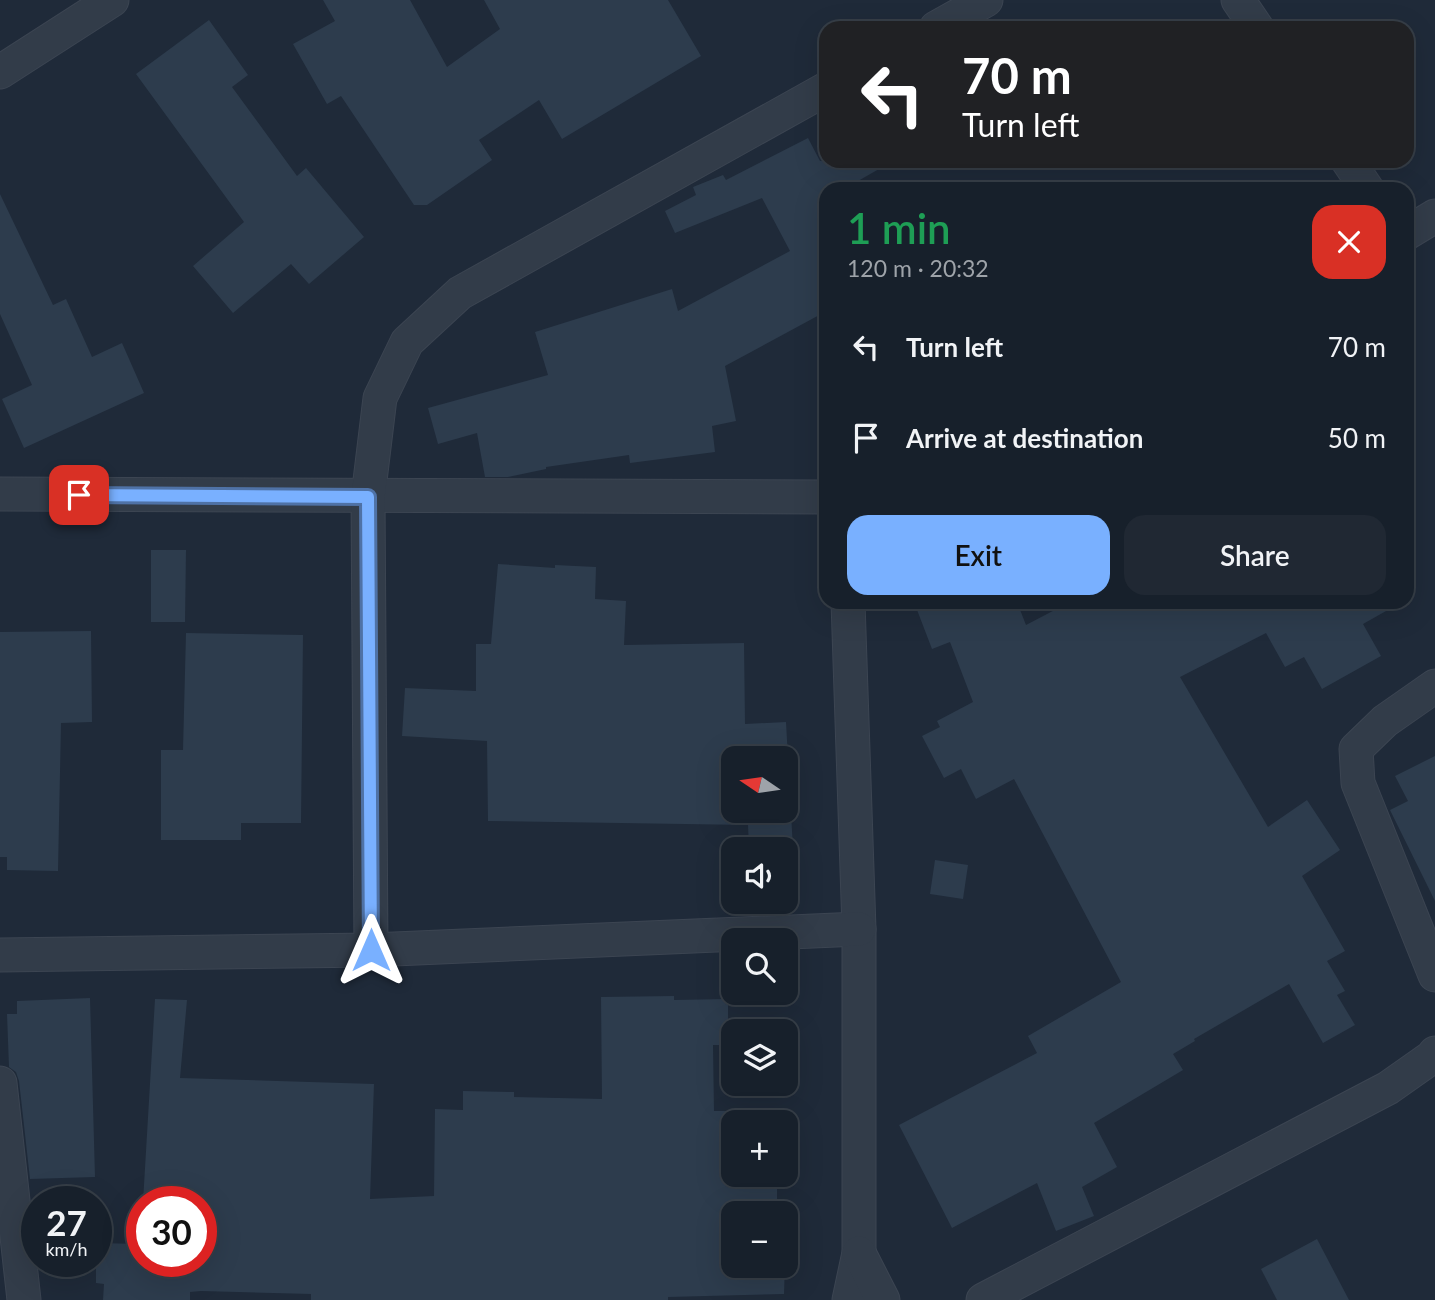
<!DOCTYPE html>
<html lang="en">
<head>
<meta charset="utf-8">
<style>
  :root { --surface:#17202b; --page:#202833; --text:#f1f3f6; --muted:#9ea3a9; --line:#363e47; --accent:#79b0ff }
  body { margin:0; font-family:Lato,sans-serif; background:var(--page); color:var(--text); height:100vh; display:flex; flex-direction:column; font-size:26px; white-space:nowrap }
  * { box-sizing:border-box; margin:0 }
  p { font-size:23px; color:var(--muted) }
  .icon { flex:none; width:38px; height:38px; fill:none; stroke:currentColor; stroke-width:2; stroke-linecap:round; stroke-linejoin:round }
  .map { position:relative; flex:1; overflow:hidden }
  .details { position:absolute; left:819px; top:182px; width:595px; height:427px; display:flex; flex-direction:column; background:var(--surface); border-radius:21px; box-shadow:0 7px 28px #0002,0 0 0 2px var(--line) }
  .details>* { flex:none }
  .banner { position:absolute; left:819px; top:21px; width:595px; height:147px; border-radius:21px; box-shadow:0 7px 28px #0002,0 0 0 2px var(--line); background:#202124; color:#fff; overflow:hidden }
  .needle { width:46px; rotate:283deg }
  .buttons { position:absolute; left:721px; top:746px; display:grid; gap:14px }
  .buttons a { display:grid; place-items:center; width:77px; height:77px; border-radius:14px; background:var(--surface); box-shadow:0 7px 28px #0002,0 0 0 2px var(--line); font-size:35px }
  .speed { position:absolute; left:21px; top:1186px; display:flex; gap:14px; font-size:35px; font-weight:700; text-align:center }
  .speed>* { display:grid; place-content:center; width:91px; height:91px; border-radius:50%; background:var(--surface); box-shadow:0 7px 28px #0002,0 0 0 2px var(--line); line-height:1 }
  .speed small { font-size:18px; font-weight:400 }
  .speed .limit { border:10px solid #d22; background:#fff; color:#111 }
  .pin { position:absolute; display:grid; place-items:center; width:60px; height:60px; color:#fff; margin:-30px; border-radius:14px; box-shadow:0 4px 10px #0006 }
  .me { position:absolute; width:77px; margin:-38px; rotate:0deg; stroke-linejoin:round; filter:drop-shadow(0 0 5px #0008) }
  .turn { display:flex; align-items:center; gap:24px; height:147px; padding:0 28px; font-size:32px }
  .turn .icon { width:91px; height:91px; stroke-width:2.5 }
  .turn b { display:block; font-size:49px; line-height:60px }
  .round { display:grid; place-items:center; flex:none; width:74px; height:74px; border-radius:21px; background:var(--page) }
  .head { display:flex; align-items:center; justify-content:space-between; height:119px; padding:0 28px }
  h1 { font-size:42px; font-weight:600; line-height:52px; color:#1e9e55 }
  .primary-button { display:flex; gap:14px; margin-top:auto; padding:14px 28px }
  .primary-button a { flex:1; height:80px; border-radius:21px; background:var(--accent); color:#111; font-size:28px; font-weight:600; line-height:80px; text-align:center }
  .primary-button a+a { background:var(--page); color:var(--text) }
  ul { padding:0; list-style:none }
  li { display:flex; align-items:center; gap:21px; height:91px; padding:0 28px }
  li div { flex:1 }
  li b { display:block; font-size:26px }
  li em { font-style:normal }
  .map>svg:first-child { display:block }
</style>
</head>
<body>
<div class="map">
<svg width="1435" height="1300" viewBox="0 0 1435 1300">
  <rect width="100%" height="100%" fill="#1f2a39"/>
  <g fill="#2d3c4d" fill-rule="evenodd">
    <path d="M323,0H410L447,67L500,29L484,0H668L701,56L562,139L539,100L479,140L492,160L427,205H414L341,96L327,104L293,44L335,21Z"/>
    <path d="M209,20L248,75L232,87L297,176L306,168L364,237L309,284L291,264L233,313L193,266L244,222L136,74Z"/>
    <path d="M808,138L820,161H893L844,189H826V319L823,313L725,366L736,421L712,426L715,452L630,463L629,455L546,467V469L508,477H485L477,433L438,444L428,408L548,375L535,332L672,289L678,311L790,251L762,198L675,233L665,211L696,195L693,187L723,175L726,180Z"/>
    <path d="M0,194L53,305L66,299L92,357L122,343L144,393L24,448L2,399L32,385L0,314Z"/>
    <path d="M151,550H186L185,622H151Z"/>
    <path d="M498,564L555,568V565L596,567L595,599L626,601L624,645L744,643L745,724L786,722L793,849H749L748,825L488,821L487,741L402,736L405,688L476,691V644H491ZM733,758H786V810H733Z"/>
    <path d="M914,602H1017L1026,625L1070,602H1402L1363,624L1381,656L1322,689L1304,657L1285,667L1266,633L1180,677L1268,827L1307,800L1340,850L1302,876L1345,951L1327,961L1345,991L1337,995L1355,1025L1323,1043L1289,984L1194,1039L1195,1041L1173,1054L1183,1070L1094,1123L1117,1167L1082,1187L1094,1216L1056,1231L1037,1183L952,1228L899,1125L1037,1053L1028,1036L1121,982L1014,779L976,799L961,769L944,778L922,736L940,727L937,721L973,702L950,642L932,649Z"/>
    <path d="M91,631L92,722L61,723L58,871L7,870V857H0V632Z"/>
    <path d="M186,633L303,635L301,823H241V840H161V750H183Z"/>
    <path d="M1435,756V901L1390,810L1408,801L1395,776Z"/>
    <path d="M935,860L968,865L963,899L930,894Z"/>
    <path d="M674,996V1000L728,999V1045H713L714,1111H750V1117H777V1122H733V1174H777V1213H733V1265H785L784,1294L668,1297V1300H311V1294L201,1291L190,1292V1300H103L104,1284L96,1283V1243L140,1244L142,1222V1262H201V1202H143L155,999L187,1000L180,1078L374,1084L370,1199L434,1196L435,1109L463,1110V1091L514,1092V1097L602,1099L601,997Z"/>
    <path d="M90,998L95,1177L30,1179L19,1081L16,1072L9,1067L7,1014H17V1001Z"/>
    <path d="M1317,1239L1349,1300H1277L1261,1269Z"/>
  </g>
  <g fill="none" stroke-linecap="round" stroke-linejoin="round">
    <g stroke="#3c4552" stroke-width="35">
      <g id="minor">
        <path d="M1238,0L1257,28"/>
        <path d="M936,28L986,0"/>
        <path d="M0,72L112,0"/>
        <path d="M1348,161L1367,189"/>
        <path d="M1407,233L1435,216"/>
        <path d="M0,494L826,497"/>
        <path d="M848,602L859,929V1253L849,1300"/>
        <path d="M1435,686L1385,721L1356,749L1358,783L1435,975"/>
        <path d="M371,950L368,497L380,398L407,342L460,293L826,89"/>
        <path d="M0,955L371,950L859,929"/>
        <path d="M0,1083L24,1300"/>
        <path d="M859,1253L883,1300"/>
        <path d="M983,1300L1388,1088L1432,1057L1435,1053"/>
      </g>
    </g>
    <use href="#minor" stroke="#323c49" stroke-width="33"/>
  </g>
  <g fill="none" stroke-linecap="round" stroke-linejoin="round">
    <g stroke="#4f72a6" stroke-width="18">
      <path id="route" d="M79,495L368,497L371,950"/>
    </g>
    <use href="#route" stroke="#79b0ff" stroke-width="12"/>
  </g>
</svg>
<div class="buttons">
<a><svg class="needle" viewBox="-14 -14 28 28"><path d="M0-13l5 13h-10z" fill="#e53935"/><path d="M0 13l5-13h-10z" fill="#9ea3a9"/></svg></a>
<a><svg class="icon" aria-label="sound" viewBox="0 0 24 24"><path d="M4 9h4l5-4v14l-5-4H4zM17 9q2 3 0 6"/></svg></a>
<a><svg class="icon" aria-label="search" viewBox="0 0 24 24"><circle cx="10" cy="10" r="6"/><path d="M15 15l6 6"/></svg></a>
<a><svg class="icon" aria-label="layers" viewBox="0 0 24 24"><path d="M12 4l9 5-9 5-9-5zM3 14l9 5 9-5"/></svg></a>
<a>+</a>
<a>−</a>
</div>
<div class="speed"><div>27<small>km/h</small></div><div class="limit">30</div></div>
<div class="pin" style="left:79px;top:495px;background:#d93025"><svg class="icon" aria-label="arrive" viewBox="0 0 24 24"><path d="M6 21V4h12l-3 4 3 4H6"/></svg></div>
<svg class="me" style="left:371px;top:950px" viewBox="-20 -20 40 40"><path d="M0-17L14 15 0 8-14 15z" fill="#79b0ff" stroke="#fff" stroke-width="4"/></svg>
<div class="banner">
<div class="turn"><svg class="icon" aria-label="left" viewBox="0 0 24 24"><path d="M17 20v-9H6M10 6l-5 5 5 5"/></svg><div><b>70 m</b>Turn left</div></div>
</div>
<section class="details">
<div class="head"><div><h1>1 min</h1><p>120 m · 20:32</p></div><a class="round" style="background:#d93025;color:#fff"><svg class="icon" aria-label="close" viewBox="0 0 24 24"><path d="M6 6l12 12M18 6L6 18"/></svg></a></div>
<ul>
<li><svg class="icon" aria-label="left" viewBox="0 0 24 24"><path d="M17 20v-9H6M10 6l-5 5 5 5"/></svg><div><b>Turn left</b></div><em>70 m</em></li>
<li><svg class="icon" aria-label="arrive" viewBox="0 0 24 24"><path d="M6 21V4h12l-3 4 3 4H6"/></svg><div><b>Arrive at destination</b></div><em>50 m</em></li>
</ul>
<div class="primary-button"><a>Exit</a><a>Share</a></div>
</section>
</div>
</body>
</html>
